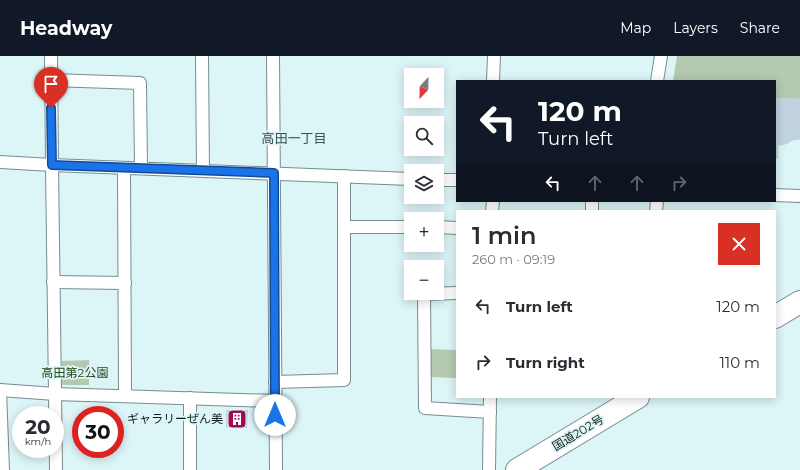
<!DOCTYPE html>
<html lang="en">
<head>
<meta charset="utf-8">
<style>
  :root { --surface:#fff; --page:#f2f2f3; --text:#2b2b33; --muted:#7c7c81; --accent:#111827 }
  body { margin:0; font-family:Montserrat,"Noto Sans JP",sans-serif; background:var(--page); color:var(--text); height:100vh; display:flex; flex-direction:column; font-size:15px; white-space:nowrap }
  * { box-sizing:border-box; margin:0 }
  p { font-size:13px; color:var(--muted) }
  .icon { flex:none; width:22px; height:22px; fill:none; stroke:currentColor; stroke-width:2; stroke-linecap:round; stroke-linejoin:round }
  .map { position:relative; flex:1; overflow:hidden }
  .details { position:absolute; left:456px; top:154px; width:320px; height:188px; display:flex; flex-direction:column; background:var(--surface); border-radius:0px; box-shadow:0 2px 10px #0003 }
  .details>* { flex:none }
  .banner { position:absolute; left:456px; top:24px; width:320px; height:122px; border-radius:0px; box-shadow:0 2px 10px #0003; background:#111827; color:#fff; overflow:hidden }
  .needle { width:26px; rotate:202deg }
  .tools { position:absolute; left:404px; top:12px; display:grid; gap:8px }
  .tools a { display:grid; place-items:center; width:40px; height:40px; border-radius:0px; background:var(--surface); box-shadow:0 2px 10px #0003; font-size:20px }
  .speed { position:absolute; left:12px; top:350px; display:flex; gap:8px; font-size:20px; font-weight:700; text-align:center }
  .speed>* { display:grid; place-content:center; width:52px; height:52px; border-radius:50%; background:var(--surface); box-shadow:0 2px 10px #0003; line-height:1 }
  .speed small { font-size:10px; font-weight:400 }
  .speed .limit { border:6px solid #d22; background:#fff; color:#111 }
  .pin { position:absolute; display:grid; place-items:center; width:34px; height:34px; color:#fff; margin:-41px -17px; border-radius:50% 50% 50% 0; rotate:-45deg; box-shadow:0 0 4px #0007 }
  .pin .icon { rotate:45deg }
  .me { position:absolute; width:44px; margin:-22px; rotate:0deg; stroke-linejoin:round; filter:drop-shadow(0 0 3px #0008) }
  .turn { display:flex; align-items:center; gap:14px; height:84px; padding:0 16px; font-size:18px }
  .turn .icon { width:52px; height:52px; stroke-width:2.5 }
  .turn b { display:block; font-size:28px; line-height:34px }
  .lanes { display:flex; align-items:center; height:38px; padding:0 16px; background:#0003; justify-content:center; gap:20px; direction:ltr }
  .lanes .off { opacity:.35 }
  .round { display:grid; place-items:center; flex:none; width:42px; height:42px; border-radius:0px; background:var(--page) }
  .summary { display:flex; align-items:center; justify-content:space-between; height:68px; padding:0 16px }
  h1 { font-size:24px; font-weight:600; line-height:30px }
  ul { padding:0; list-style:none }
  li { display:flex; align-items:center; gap:12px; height:56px; padding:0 16px }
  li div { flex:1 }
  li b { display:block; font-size:15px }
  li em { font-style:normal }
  header { display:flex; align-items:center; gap:24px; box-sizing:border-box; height:56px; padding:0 20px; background:var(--accent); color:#fff }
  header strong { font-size:19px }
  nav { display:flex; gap:22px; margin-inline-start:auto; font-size:14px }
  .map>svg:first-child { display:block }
</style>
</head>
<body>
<header>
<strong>Headway</strong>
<nav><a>Map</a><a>Layers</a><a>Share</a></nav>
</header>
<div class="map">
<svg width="800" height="414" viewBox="0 0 800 414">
  <rect width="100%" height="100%" fill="#dcf5f7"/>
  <g fill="#b5c9b0">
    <path d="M677,0H800V43L775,42V25H673Z"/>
    <path d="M428,293L456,294V322L428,321Z"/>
    <path d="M89,304V329H62V305Z"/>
  </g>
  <g fill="#c0d3df">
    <path d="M775,42L800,43V84H794L787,88L778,90V103H775Z"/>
    <path d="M226,354H248L247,372L226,371Z"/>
  </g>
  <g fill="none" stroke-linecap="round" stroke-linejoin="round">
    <g stroke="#768d8f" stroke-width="14">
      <g id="street">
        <path d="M51,0L52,109L56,414"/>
        <path d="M202,0L203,114"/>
        <path d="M273,0L276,414"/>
        <path d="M51,24L140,27L141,112"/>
        <path d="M493,25L494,0"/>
        <path d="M657,25L661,0"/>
        <path d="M0,106L52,109L411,123"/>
        <path d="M124,112L125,340"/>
        <path d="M437,124H457"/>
        <path d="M775,139L800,140"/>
        <path d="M592,145V155"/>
        <path d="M492,155L493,145"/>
        <path d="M656,155L657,145"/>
        <path d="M344,171H411"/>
        <path d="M437,171L457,172"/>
        <path d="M53,226L125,227"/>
        <path d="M457,237L424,238L425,352L490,356"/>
        <path d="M275,326L344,324V120"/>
        <path d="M0,334L55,338L275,345"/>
        <path d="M0,334L3,414"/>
        <path d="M190,414V342"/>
        <path d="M489,414L490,341"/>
      </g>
    </g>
    <g stroke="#768d8f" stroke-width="24">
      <g id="highway">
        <path d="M775,261L800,246"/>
        <path d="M517,414L638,341"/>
      </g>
    </g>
    <use href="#street" stroke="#fff" stroke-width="12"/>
    <use href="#highway" stroke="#fff" stroke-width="22"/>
  </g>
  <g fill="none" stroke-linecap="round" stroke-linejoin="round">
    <g stroke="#114b97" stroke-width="10">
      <path id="route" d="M51,52L52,109L274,117L275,359"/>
    </g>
    <use href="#route" stroke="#1a73e8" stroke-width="7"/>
  </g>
  <defs>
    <g id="building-square" transform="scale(1)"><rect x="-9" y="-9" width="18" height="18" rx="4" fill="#9f0c55" stroke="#dcf5f7"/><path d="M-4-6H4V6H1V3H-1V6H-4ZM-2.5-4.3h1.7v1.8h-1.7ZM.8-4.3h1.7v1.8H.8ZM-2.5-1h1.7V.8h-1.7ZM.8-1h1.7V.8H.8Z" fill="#fff"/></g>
  </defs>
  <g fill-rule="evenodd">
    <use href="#building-square" x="237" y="363"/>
  </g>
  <g text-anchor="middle" stroke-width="3.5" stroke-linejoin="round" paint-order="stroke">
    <g font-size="12" fill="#22451a" stroke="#dcf5f7">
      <text x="75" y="321">高田第2公園</text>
    </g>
    <g font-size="12" fill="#151e1e" stroke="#dcf5f7" text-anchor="end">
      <text x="223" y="367">ギャラリーぜん美</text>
    </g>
    <g font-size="12" fill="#151e1e" stroke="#dcf5f7">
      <text transform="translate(578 377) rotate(-31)" y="4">国道202号</text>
    </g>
    <g font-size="13" fill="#3a4f51" stroke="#dcf5f7">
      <text x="294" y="87">高田一丁目</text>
    </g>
  </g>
</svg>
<div class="tools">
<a><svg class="needle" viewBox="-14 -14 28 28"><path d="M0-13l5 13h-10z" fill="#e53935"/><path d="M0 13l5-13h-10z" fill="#7c7c81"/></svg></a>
<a><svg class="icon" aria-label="search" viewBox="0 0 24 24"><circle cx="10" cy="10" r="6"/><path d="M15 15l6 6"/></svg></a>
<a><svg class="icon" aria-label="layers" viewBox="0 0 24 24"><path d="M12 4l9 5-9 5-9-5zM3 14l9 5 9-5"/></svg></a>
<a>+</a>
<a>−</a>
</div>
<div class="speed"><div>20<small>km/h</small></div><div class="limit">30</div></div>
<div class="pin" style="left:51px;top:52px;background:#d93025"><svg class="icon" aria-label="arrive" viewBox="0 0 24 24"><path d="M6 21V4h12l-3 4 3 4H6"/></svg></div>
<svg class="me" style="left:275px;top:359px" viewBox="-20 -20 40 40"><circle r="19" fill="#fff"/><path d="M0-13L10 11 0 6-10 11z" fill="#1a73e8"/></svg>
<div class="banner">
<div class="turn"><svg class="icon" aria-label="left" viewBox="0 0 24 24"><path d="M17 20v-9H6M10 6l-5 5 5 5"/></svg><div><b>120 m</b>Turn left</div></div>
<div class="lanes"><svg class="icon" aria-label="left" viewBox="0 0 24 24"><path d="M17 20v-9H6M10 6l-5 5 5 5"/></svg><svg class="icon off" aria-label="ahead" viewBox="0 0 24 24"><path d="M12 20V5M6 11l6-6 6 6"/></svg><svg class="icon off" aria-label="ahead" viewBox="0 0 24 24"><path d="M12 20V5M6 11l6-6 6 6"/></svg><svg class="icon off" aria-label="right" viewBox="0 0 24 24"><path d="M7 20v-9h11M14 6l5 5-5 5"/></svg></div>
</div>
<section class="details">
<div class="summary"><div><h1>1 min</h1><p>260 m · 09:19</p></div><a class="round" style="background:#d93025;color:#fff"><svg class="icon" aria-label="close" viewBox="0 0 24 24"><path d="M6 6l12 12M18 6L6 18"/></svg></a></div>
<ul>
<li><svg class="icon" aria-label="left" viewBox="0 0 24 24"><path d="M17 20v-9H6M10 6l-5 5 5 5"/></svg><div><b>Turn left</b></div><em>120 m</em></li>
<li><svg class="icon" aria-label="right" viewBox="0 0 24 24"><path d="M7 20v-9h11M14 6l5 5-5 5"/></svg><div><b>Turn right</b></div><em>110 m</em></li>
</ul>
</section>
</div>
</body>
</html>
